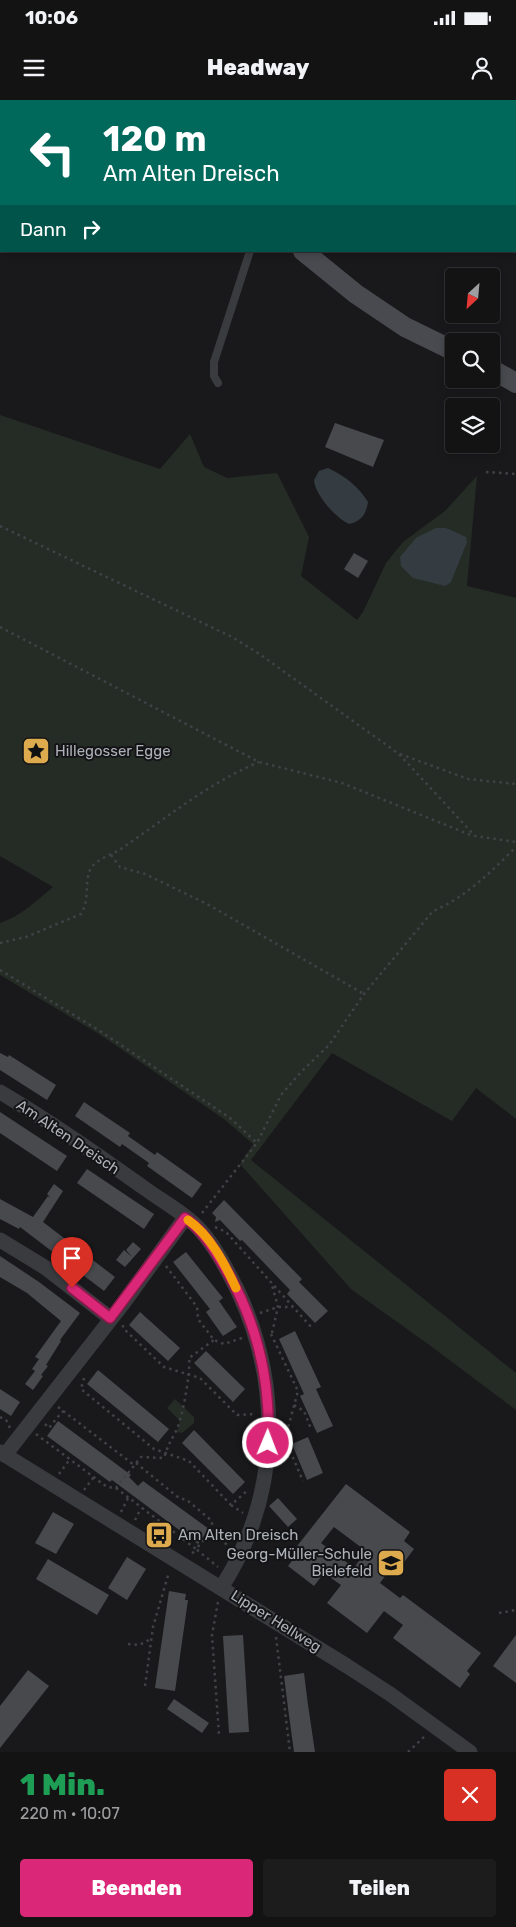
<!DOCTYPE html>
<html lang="de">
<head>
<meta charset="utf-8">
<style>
  :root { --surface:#131314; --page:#1c1c1d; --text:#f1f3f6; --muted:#9d9ea0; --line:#323234; --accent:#db2777 }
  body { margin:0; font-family:Rubik,sans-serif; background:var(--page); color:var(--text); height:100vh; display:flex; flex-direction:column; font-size:19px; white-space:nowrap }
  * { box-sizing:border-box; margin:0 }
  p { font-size:16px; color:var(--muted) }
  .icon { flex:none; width:28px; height:28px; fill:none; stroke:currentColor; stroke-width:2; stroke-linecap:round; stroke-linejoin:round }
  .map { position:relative; height:1652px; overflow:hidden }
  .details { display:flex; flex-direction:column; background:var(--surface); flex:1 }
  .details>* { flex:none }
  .banner { position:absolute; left:0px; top:0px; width:516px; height:152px; box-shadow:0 2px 8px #0003,0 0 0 1px var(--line); background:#00695c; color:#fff; overflow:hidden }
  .needle { width:32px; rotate:206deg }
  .tools { position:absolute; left:445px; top:168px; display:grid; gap:10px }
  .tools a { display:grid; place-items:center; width:55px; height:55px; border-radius:5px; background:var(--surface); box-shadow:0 2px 8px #0003,0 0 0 1px var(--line); font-size:25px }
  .pin { position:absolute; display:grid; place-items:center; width:42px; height:42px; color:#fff; margin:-51px -21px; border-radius:50% 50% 50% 0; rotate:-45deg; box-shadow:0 0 5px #0007 }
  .pin .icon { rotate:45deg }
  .me { position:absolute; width:55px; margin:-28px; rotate:1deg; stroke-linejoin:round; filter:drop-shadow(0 0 4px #0008) }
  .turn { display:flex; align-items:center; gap:18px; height:105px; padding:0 20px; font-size:22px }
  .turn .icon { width:65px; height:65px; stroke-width:2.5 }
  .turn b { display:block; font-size:35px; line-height:42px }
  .then { display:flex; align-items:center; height:48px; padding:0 20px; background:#0003; gap:10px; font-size:19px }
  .round { display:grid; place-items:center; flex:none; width:52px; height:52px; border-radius:5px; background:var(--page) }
  .head { display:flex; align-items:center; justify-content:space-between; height:85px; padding:0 20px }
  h1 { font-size:30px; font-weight:800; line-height:38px; color:#1e9e55 }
  .primary-button { display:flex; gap:10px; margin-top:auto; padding:10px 20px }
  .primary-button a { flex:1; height:58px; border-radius:5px; background:var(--accent); color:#fff; font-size:20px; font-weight:800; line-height:58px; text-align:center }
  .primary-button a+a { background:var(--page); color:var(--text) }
  .status { display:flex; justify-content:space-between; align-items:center; height:35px; padding:0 25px; background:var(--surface); direction:ltr }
  .status svg { height:14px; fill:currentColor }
  header { display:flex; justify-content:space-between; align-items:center; height:65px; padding:0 20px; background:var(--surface); font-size:22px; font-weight:800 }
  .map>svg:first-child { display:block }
</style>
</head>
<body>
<div class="status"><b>10:06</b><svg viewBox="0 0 49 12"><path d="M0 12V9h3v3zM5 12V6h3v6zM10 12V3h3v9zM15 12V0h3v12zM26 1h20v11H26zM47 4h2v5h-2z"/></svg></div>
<header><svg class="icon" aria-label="menu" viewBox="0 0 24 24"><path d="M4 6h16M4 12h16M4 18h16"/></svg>Headway<svg class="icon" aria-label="person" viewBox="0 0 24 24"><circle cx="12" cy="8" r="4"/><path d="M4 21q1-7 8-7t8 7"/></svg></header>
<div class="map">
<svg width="516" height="1652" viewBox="0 0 516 1652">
  <rect width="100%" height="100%" fill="#19191b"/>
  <g fill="#252c26">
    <path d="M0,315L160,369L190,334L204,367L227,378L277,373L309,437L301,476L357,520L363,512L386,463L403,442L445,411L477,376L467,486L516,498V1019L476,988L452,1021L332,953L251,1060L516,1273V1310L428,1244L351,1189L240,1064L253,1044L224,1019L99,934L0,875V823C21,816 36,801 53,787L0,756Z"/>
    <path d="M175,1299L194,1317V1323L182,1333L177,1332L180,1321L167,1308Z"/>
  </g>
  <g fill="#343c42">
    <path d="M328,368C346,377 357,385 368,402C366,414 362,421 349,424C336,418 315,395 314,380L319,371Z"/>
    <path d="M436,428H446L466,437L467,442L451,482L445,486L413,478L401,466L400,457L416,438Z"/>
  </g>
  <g fill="#48494d" fill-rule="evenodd">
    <path d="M335,323L384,340L373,367L325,347Z"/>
    <path d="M354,453L368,461L358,478L344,469Z"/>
    <path d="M0,953L8,957L9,955L56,985L47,1000L0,970Z"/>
    <path d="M84,1002L130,1033L128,1036L155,1055L157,1052L202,1084L192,1098L147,1066L149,1063L122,1044L120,1047L75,1016Z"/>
    <path d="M0,1012L67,1056L57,1071L0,1033Z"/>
    <path d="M87,1069L154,1114L144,1129L77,1083Z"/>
    <path d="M54,1084L63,1091L43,1122L115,1177L104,1191L20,1127L19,1129L0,1119V1099L33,1117L48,1096L51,1098L47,1094Z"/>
    <path d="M224,1100L302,1179L299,1182L328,1211L315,1223L287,1194L290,1190L242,1140L240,1141L220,1120L215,1122L216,1117L212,1113Z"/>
    <path d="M133,1142L141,1149L125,1167L116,1160L124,1150L132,1157L126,1150Z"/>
    <path d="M186,1152L223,1198L219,1201L237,1227L223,1236L206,1212L210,1209L173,1162Z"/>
    <path d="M0,1156L39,1182L80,1213L60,1240L61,1241L46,1265L48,1266L41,1275L43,1276L33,1290L25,1284L35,1271L32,1269L39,1259L35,1257L61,1221L27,1193L0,1177Z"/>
    <path d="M140,1212L180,1248L168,1261L129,1225Z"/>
    <path d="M295,1231L321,1287L316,1289L333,1326L317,1333L300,1296L304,1294L279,1239Z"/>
    <path d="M206,1251L245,1289L233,1302L194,1263Z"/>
    <path d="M98,1270L169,1329L158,1342L87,1284Z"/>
    <path d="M0,1289L20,1302L11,1316L0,1309Z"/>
    <path d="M58,1321L131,1375L129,1377L138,1386L143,1381L209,1429L198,1444L112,1380L110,1382L47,1336Z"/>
    <path d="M194,1330L245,1382L233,1394L182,1343Z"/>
    <path d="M308,1337L323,1373L307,1380L292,1344Z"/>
    <path d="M346,1384L410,1432L404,1441L414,1449L402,1465L396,1461L380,1483L400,1498L403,1495L481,1553L467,1571L470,1574L460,1588L393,1538L403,1525L384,1511L367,1533L327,1503L341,1485L324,1473L314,1486L288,1466L298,1453L294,1450ZM334,1427L366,1451L354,1468L321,1443Z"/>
    <path d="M278,1398L297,1419L288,1427L269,1406Z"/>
    <path d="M53,1412L74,1424L56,1454L35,1443Z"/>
    <path d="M127,1457L146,1469L127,1500L108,1488Z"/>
    <path d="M48,1459L109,1495L97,1515L36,1479Z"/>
    <path d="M169,1491L186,1494L185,1500H188L175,1591L155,1588Z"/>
    <path d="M243,1535L249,1632L229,1633L223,1536Z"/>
    <path d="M516,1535V1583L493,1566Z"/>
    <path d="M28,1570L49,1586L0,1648V1606Z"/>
    <path d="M304,1573L308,1605L315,1652H294L288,1608L284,1576Z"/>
    <path d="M174,1599L209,1623L202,1633L167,1609Z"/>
  </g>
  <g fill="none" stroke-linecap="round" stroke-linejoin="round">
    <g stroke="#404246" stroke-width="2.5" stroke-dasharray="2.5 4" stroke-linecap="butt">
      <path d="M486,372L516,374"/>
      <path d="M0,426L232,537L258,553L399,654L475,736L516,742"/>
      <path d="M0,527L259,662L342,683L473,736"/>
      <path d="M400,654L468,679L516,684"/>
      <path d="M111,755L120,767L145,774L207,804L364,894"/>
      <path d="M0,843L26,837L81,814C90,800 84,785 90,770C95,759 112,755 121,749C166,718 209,683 259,662"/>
      <path d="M0,870L100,931L230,1018L257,1043"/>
      <path d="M202,1113L257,1043L281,995L301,972L329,945L364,894L433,811C465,798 492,771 516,747"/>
      <path d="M215,1127L226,1132L312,1228"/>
      <path d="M166,1166L197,1207L198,1219L214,1240L224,1244L242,1238"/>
      <path d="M260,1213L278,1207H293"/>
      <path d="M123,1225V1228L164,1267L200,1278L237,1315L255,1314"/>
      <path d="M272,1233L278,1207L272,1185"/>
      <path d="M271,1234L298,1291L285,1339L282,1340"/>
      <path d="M84,1278L81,1289L154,1349L189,1361L231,1405L248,1390"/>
      <path d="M294,1305L304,1311L311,1329"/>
      <path d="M58,1307L134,1365"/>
      <path d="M0,1317L6,1320L10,1328"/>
      <path d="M45,1324L49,1328L61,1313L64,1311"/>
      <path d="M36,1334L107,1387L116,1388L141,1357L164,1358C167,1348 170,1342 175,1333C182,1322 191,1271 189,1258L214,1240"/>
      <path d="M285,1339L303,1381"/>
      <path d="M136,1363L179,1398L187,1400L212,1421V1430L228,1446"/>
      <path d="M59,1374L70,1359"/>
      <path d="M116,1388L196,1449L191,1455"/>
      <path d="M84,1390L94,1377"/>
      <path d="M231,1405L243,1413"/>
      <path d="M121,1412L128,1398"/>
      <path d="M135,1420L141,1408"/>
      <path d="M151,1429L156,1419"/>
      <path d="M212,1430L196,1449L218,1467"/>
      <path d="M218,1502L212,1535L219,1635"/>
      <path d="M499,1513L516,1510"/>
      <path d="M276,1537L290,1652"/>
      <path d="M128,1544L139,1545L151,1539"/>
      <path d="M145,1586L153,1527L169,1472"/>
      <path d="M408,1652L425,1636"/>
    </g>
    <path stroke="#3a3b3f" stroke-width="8" d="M218,283L214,276V262L250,151"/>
    <g stroke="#3a3b3f" stroke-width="15">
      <path d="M0,992C51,1022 99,1056 147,1090C165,1103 187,1115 201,1131C216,1148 227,1170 237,1189C283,1286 280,1397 221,1488"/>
      <path d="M0,1140L46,1168L110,1218"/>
      <path d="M0,1352L347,1566L390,1594L470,1652"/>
      <path d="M5,1355L122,1205L185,1118"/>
    </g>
    <g stroke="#484a4f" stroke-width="20">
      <path d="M162,0L164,1"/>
      <path d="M303,151L356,194L405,227L454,251"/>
      <path d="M491,269L516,283"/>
    </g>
  </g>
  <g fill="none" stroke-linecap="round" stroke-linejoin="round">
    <g stroke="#8e194d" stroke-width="12">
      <path id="route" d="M72,1188L110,1218L185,1118C201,1129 211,1144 221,1161C255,1216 271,1278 268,1343"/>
    </g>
    <use href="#route" stroke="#db2777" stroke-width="9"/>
    <path stroke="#f59e0b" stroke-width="9" d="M188,1120C210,1135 225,1164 236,1188"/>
  </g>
  <defs>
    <g id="sight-square" transform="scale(1.4375)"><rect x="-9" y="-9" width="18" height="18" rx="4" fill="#deaa4e" stroke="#141416"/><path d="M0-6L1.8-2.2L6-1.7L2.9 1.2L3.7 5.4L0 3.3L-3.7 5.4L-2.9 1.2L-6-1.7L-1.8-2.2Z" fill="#111"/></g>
    <g id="bus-square" transform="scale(1.4375)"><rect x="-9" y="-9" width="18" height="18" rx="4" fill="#deaa4e" stroke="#141416"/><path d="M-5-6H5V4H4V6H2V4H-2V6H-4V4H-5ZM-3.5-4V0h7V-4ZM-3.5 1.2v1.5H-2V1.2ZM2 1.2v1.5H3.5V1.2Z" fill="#111"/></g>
    <g id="school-square" transform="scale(1.4375)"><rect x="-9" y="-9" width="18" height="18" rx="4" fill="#deaa4e" stroke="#141416"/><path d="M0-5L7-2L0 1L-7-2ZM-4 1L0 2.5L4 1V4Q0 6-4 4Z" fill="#111"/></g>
  </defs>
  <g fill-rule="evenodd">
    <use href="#sight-square" x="36" y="651"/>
    <use href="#bus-square" x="159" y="1435"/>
    <use href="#school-square" x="391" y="1463"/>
  </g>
  <g text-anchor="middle" stroke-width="4" stroke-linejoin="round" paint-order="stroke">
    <g font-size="15" fill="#adb1b9" stroke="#141416" text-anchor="start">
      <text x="55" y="656">Hillegosser Egge</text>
      <text x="178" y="1440">Am Alten Dreisch</text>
      <text x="372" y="1459" text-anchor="end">Georg-Müller-Schule<tspan x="372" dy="17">Bielefeld</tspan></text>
    </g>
    <g font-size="15" fill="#adb1b9" stroke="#141416">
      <text transform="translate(68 1037) rotate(34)" y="5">Am Alten Dreisch</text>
      <text transform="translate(276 1521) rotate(32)" y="5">Lipper Hellweg</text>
    </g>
  </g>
</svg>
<div class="tools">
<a><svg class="needle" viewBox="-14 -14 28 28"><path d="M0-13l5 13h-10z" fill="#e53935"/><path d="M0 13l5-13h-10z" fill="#9d9ea0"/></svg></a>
<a><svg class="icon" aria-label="search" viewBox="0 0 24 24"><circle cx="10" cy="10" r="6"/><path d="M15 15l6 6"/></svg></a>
<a><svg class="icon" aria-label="layers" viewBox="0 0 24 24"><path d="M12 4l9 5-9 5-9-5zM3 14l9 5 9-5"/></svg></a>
</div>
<div class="pin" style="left:72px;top:1188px;background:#d93025"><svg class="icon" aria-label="arrive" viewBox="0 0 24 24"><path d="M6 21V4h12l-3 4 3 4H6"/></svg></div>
<svg class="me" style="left:268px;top:1343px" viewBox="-20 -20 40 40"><circle r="17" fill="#db2777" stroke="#fff" stroke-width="3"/><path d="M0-11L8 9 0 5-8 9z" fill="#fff"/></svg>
<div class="banner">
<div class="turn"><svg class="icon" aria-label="left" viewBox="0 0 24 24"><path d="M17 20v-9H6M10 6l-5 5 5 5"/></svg><div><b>120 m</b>Am Alten Dreisch</div></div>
<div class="then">Dann<svg class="icon" aria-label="right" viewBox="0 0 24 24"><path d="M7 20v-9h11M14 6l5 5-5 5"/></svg></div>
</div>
</div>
<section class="details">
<div class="head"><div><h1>1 Min.</h1><p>220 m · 10:07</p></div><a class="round" style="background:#d93025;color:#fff"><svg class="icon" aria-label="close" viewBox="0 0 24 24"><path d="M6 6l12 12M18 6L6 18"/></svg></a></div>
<div class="primary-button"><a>Beenden</a><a>Teilen</a></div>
</section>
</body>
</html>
